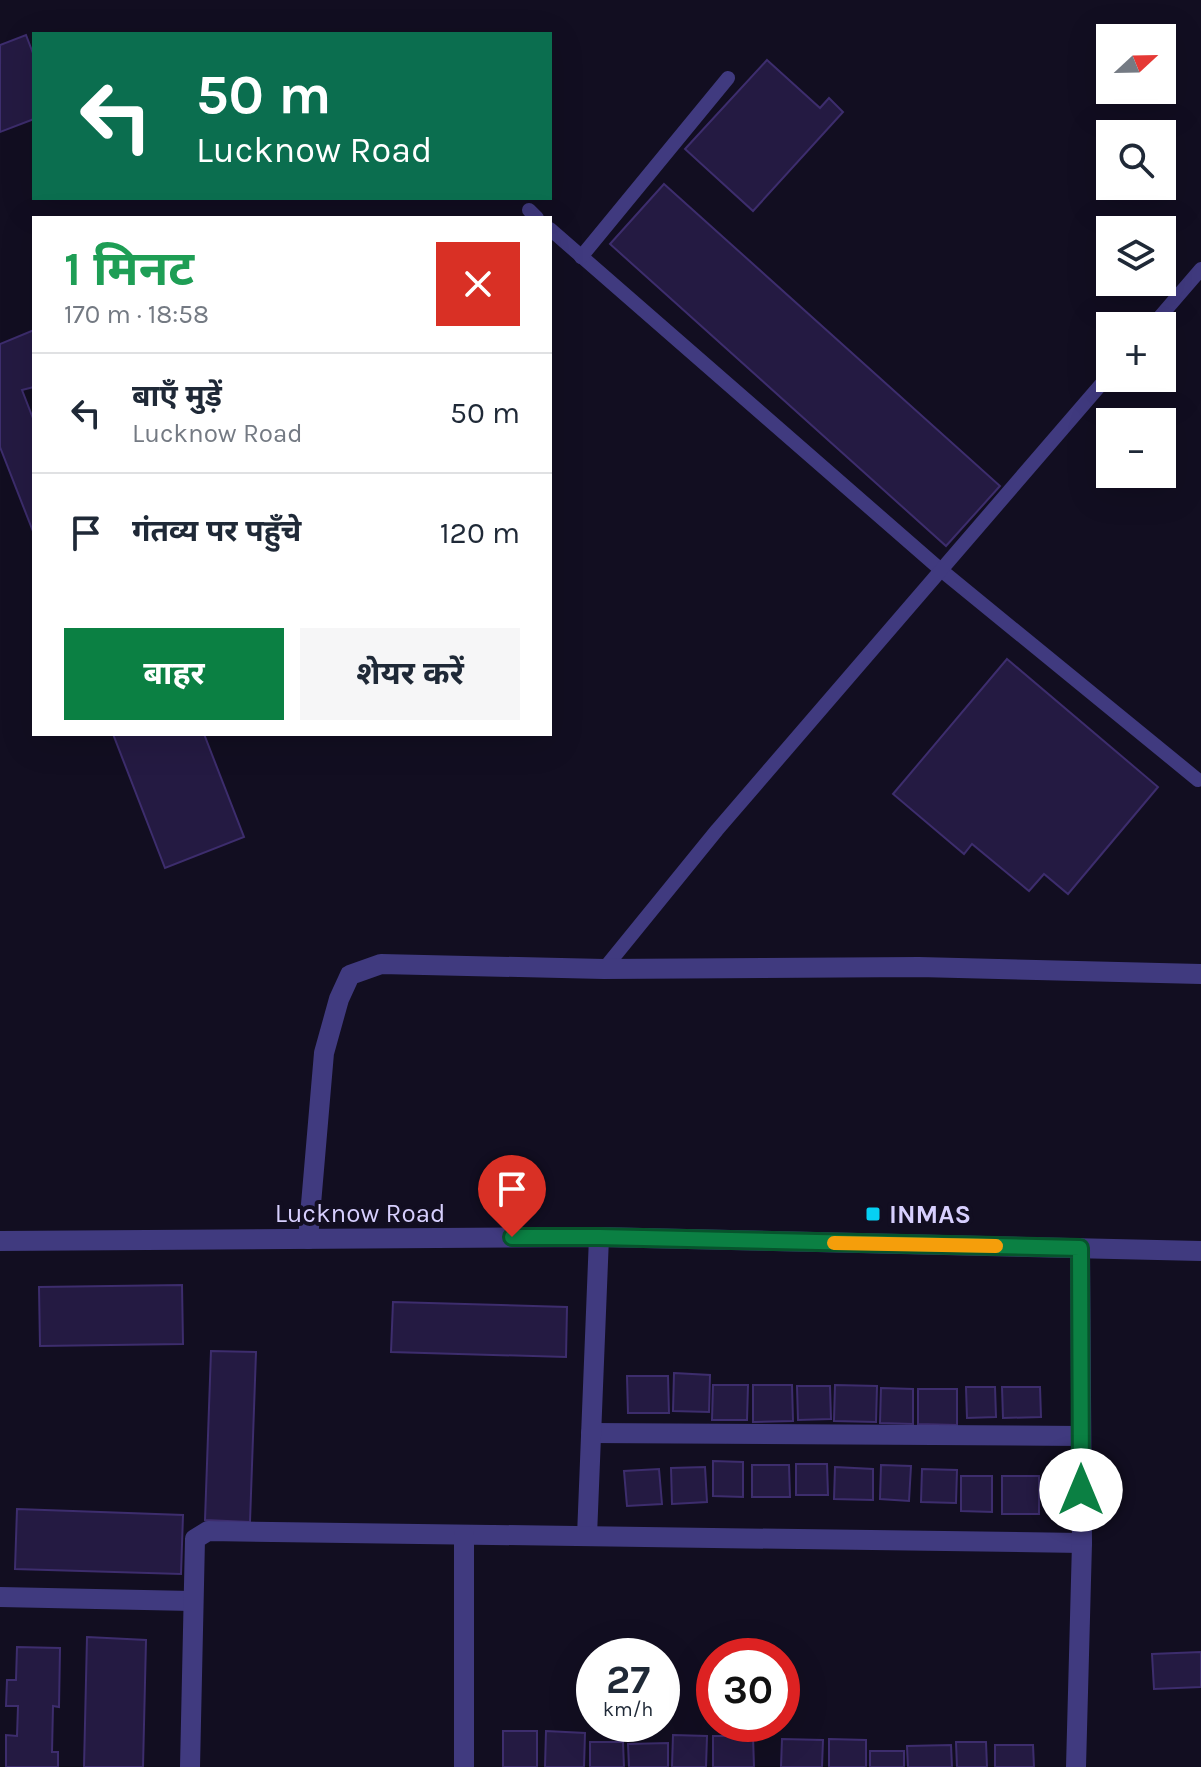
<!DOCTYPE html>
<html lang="hi">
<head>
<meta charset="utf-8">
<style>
  :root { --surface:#fff; --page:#f6f6f7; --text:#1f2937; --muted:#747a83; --line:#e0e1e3; --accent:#0b8043 }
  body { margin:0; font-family:Karla,"Noto Sans Devanagari",sans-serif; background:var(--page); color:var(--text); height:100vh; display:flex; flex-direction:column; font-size:30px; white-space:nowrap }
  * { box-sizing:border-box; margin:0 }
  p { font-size:26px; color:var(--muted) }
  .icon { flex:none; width:44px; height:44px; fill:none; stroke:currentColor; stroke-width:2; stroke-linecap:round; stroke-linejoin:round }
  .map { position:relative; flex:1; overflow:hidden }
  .panel { position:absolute; left:32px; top:216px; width:520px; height:520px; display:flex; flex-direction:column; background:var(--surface); border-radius:0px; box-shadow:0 8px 32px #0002 }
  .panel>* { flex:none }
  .top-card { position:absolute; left:32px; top:32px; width:520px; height:168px; border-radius:0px; box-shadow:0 8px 32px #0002; background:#0b6e4f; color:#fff; overflow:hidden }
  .needle { width:52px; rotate:68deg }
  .tools { position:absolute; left:1096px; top:24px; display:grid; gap:16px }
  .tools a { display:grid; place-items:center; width:80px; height:80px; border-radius:0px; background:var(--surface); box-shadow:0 8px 32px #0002; font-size:40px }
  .speed { position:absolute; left:576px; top:1638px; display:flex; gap:16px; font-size:40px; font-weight:700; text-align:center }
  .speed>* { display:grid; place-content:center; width:104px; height:104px; border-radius:50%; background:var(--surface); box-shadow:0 8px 32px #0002; line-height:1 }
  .speed small { font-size:20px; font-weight:400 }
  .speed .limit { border:12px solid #d22; background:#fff; color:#111 }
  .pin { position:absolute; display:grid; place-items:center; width:68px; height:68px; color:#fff; margin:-82px -34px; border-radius:50% 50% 50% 0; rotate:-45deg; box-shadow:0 0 8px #0007 }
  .pin .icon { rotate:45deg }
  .me { position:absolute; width:88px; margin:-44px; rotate:0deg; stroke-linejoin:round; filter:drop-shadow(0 0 6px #0008) }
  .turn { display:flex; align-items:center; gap:28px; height:168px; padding:0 32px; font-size:36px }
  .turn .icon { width:104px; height:104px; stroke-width:2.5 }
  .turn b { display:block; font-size:56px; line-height:68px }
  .round { display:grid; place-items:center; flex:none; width:84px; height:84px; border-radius:0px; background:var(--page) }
  .summary { display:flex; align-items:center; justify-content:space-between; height:136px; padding:0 32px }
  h1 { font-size:48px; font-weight:700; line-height:60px; color:#1e9e55 }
  .button { display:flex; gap:16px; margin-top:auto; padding:16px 32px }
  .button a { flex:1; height:92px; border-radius:0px; background:var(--accent); color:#fff; font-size:32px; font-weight:700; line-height:92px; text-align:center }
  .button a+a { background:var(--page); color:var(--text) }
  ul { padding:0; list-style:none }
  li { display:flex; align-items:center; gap:24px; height:120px; padding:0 32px; border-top:2px solid var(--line) }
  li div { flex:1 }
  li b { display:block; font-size:30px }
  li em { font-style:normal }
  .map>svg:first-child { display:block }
</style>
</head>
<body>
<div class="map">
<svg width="1201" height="1767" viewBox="0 0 1201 1767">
  <rect width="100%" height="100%" fill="#120e21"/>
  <g fill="#241a42" stroke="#3d2d6d" stroke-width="2">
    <path d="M26,35L34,56V119L0,132V45Z"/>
    <path d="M767,60L820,108L829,98L843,112L753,211L685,149Z"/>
    <path d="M664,184L1000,486L946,546L610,244Z"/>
    <path d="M34,330V387L22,390L34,421V534L0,447V344Z"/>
    <path d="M1007,659L1158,787L1068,894L1044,874L1029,891L972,844L964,854L893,794Z"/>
    <path d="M113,734H204L244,837L165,868Z"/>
    <path d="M182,1285L183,1344L40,1346L39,1287Z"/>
    <path d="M393,1302L567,1307L566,1357L391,1352Z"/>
    <path d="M211,1351L256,1352L250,1522L205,1520Z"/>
    <path d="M674,1373L710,1375L709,1412L673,1411Z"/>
    <path d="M627,1376H668L669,1413H628Z"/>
    <path d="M713,1385H748L747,1420H712Z"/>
    <path d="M753,1385H792L793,1421L753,1422Z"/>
    <path d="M835,1385L877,1386L876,1422L834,1421Z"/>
    <path d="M797,1386H830L831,1419L798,1420Z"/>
    <path d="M966,1387H995L996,1417L967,1418Z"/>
    <path d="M1002,1387H1040L1041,1417L1003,1418Z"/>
    <path d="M881,1388L913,1389V1424L880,1423Z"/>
    <path d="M918,1389H957V1425L918,1424Z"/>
    <path d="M713,1461L743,1462V1497L713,1496Z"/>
    <path d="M796,1464H827L828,1495H796Z"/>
    <path d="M752,1465H789L790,1497H752Z"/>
    <path d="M881,1465L911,1466L909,1501L880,1499Z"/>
    <path d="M705,1467L707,1502L672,1504L671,1468Z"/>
    <path d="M835,1467L873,1469V1500L834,1499Z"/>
    <path d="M659,1469L662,1504L627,1506L624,1471Z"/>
    <path d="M922,1469L957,1470L956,1503L921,1502Z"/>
    <path d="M961,1476H992V1512L961,1511Z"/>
    <rect x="1002" y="1476" width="37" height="38"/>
    <path d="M17,1509L183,1515L181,1574L15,1569Z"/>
    <path d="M87,1637L146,1640L143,1767H84Z"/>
    <path d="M17,1647L60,1648L59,1707L53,1706L52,1752H58V1767H6V1735L17,1736L18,1706H6L7,1680H16Z"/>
    <path d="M1201,1652V1687L1154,1689L1152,1654Z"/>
    <rect x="503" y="1731" width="34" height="36"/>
    <path d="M546,1731L585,1733L584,1767H545Z"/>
    <path d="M673,1735L707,1736L706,1767H672Z"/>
    <path d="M713,1736H753L754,1767H713Z"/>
    <path d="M782,1739L823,1740L822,1767H781Z"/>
    <path d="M829,1739L866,1740V1767H829Z"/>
    <path d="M590,1742H623L624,1767H590Z"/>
    <path d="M956,1742H986L987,1767H957Z"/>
    <path d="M668,1743V1767H629L628,1744Z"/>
    <path d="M951,1745L952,1767H908L907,1746Z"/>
    <path d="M995,1745H1033L1034,1767H995Z"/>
    <rect x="870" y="1751" width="34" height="16"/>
  </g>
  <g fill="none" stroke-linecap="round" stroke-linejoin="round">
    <g stroke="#403a7f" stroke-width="14">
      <path d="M529,210L537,218"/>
      <path d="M550,229L941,570L1198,780"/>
      <path d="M581,257L728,78"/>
      <path d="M1152,326L1201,269"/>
      <path d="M604,969L717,830L1110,374"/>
    </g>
    <g stroke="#403a7f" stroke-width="20">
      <path d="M308,1239L324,1053L339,999L350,975L381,964L604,969L919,967L1201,974"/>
      <path d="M591,1433L1081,1436"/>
      <path d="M587,1536L599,1237"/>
      <path d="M0,1597L192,1601"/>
      <path d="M190,1767L195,1539L208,1531L1082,1543"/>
      <path d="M464,1767V1535"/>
      <path d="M1076,1767L1082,1543L1080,1248"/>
    </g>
    <path stroke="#403a7f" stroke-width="20" d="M0,1241L599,1237L1201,1251"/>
  </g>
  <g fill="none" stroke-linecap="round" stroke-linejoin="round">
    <g stroke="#07532c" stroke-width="20">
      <path id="route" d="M512,1237H599L1080,1248L1081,1490"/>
    </g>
    <use href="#route" stroke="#0b8043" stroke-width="14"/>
    <path stroke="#f59e0b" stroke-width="14" d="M834,1243L996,1246"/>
  </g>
  <rect fill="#06d0f3" stroke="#120e21" stroke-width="3" x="865" y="1206" width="16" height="16" rx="4"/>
  <g text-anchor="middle" stroke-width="8" stroke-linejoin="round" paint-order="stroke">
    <g font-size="26" fill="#d7cffe" stroke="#120e21">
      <text x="360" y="1222">Lucknow Road</text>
    </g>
    <g font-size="26" font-weight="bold" fill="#d7cffe" stroke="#120e21" text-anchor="start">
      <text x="889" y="1223">INMAS</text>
    </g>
  </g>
</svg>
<div class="tools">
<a><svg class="needle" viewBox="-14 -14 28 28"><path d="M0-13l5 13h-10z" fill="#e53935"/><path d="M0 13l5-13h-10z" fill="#747a83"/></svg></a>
<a><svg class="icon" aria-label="search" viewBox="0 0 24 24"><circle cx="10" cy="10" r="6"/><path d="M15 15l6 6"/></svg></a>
<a><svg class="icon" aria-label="layers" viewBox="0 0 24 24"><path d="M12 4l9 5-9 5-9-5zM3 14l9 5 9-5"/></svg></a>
<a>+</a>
<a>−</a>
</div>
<div class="speed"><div>27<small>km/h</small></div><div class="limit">30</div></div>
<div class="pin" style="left:512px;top:1237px;background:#d93025"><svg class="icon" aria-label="arrive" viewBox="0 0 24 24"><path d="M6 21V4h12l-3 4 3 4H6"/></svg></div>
<svg class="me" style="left:1081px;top:1490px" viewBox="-20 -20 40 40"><circle r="19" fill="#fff"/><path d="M0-13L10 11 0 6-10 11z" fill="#0b8043"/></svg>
<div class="top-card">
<div class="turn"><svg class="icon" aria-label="left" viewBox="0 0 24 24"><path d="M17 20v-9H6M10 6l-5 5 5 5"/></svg><div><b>50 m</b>Lucknow Road</div></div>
</div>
<section class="panel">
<div class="summary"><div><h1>1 मिनट</h1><p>170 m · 18:58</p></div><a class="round" style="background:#d93025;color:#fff"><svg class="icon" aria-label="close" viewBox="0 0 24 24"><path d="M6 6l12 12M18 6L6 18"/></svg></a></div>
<ul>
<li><svg class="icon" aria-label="left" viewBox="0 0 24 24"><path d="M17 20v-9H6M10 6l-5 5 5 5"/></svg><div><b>बाएँ मुड़ें</b><p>Lucknow Road</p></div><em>50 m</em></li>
<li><svg class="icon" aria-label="arrive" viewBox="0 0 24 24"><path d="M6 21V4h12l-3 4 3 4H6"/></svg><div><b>गंतव्य पर पहुँचे</b></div><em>120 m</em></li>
</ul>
<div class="button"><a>बाहर</a><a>शेयर करें</a></div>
</section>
</div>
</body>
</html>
